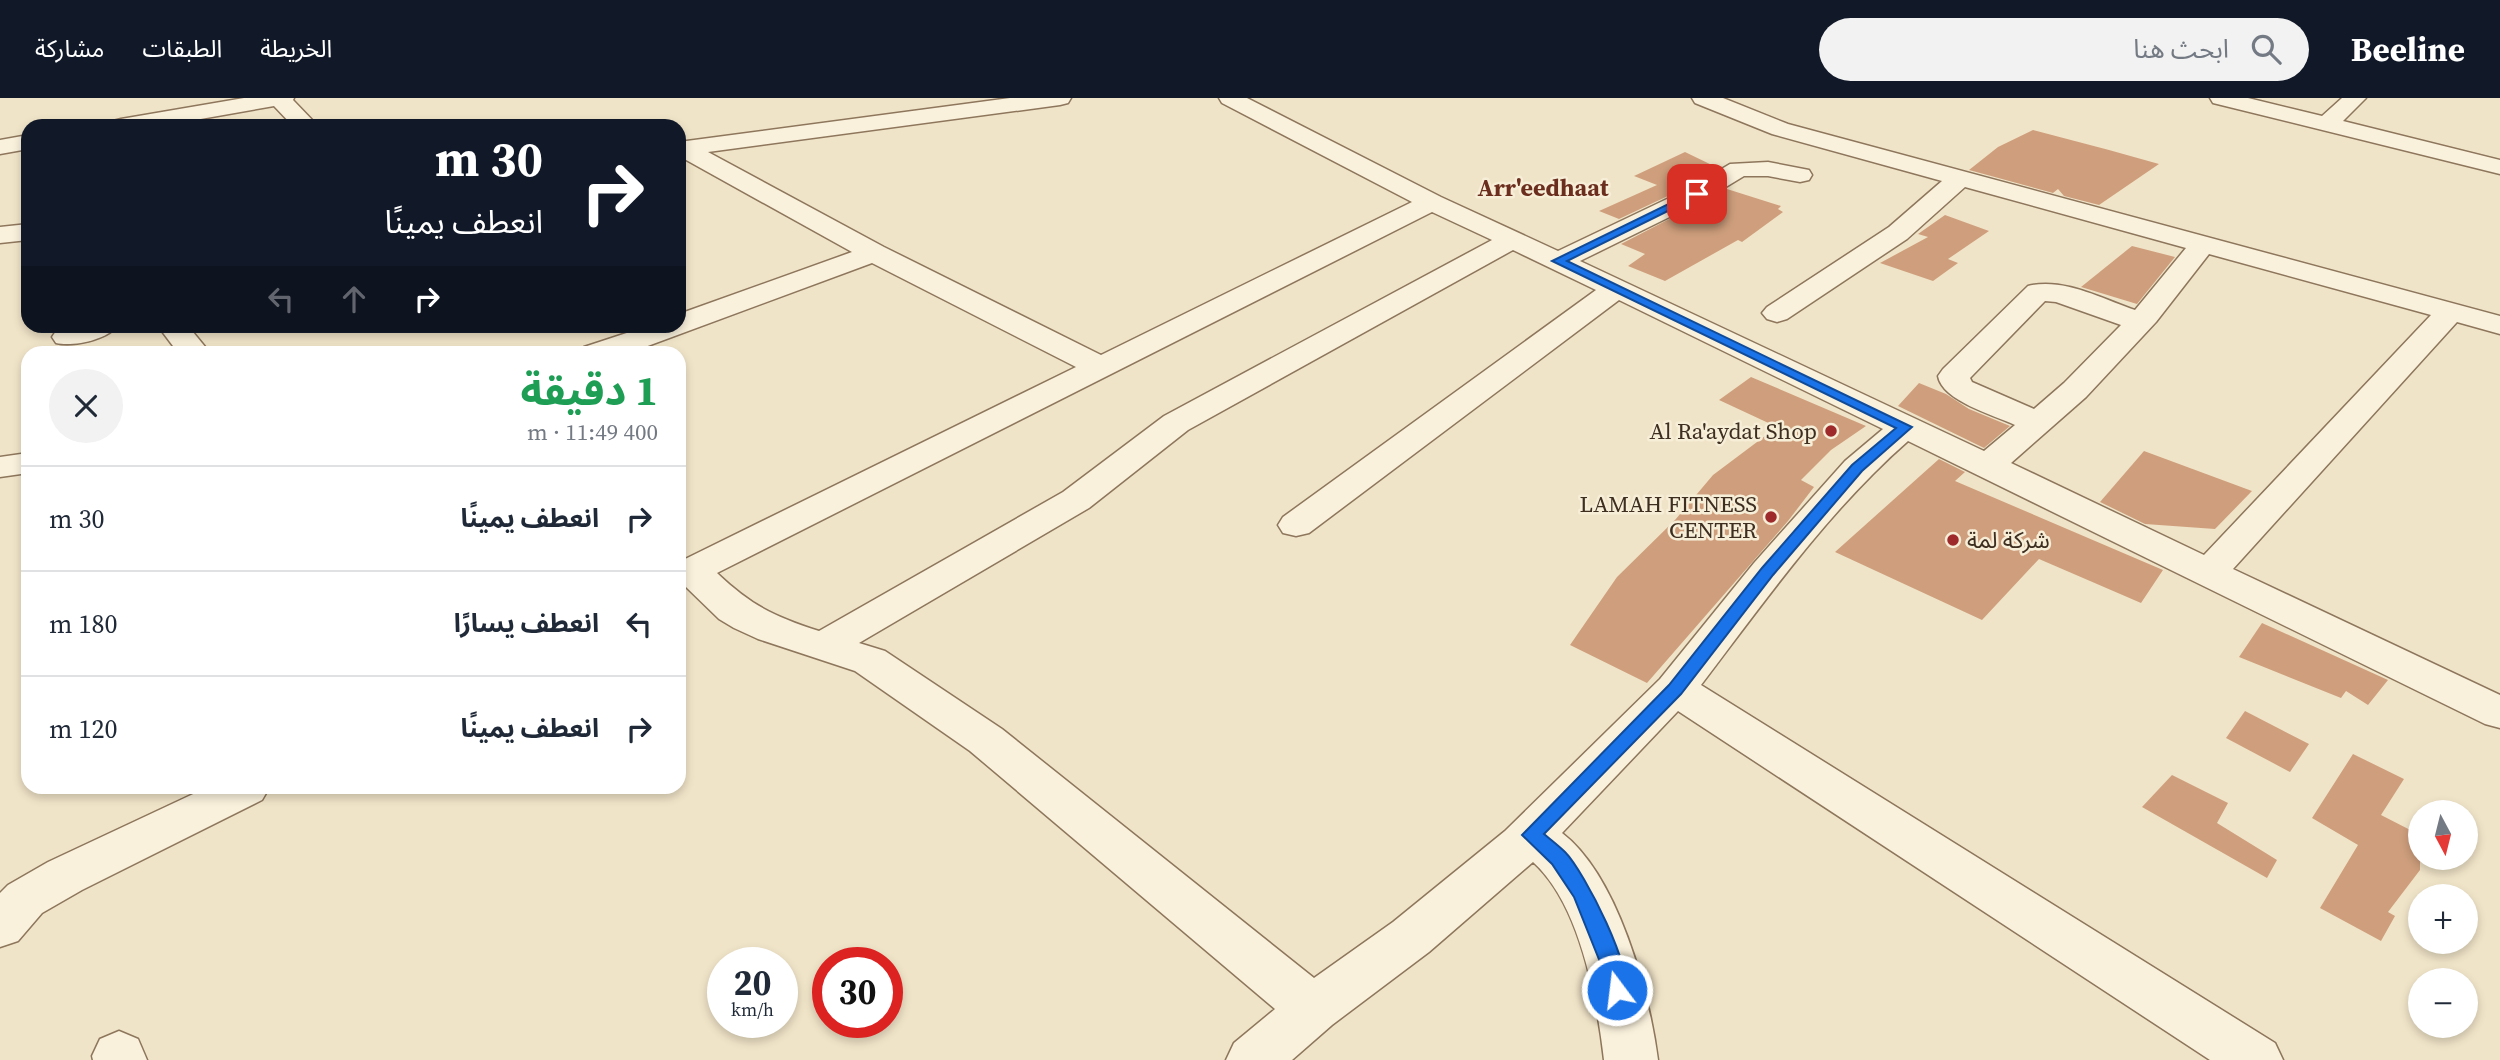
<!DOCTYPE html>
<html lang="ar">
<head>
<meta charset="utf-8">
<style>
  :root { --surface:#fff; --page:#f2f2f3; --text:#1f2937; --muted:#747a83; --line:#e0e1e3; --accent:#111827 }
  body { margin:0; font-family:"Source Serif 4","Noto Sans Arabic",serif; background:var(--page); color:var(--text); direction:rtl; height:100vh; display:flex; flex-direction:column; font-size:26px; white-space:nowrap }
  * { box-sizing:border-box; margin:0 }
  p { font-size:23px; color:var(--muted) }
  .icon { flex:none; width:38px; height:38px; fill:none; stroke:currentColor; stroke-width:2; stroke-linecap:round; stroke-linejoin:round }
  .map { position:relative; flex:1; overflow:hidden; direction:ltr }
  .sheet { position:absolute; left:21px; top:248px; width:665px; height:448px; display:flex; flex-direction:column; background:var(--surface); border-radius:21px; box-shadow:0 4px 10px #0003; direction:rtl }
  .sheet>* { flex:none }
  .banner { position:absolute; left:21px; top:21px; width:665px; height:214px; border-radius:21px; box-shadow:0 4px 10px #0003; direction:rtl; background:#111827; color:#fff; overflow:hidden }
  .needle { width:46px; rotate:173deg }
  .tools { position:absolute; left:2408px; top:702px; display:grid; gap:14px }
  .tools a { display:grid; place-items:center; width:70px; height:70px; border-radius:50%; background:var(--surface); box-shadow:0 4px 10px #0003; font-size:35px }
  .speed { position:absolute; left:707px; top:849px; display:flex; gap:14px; font-size:35px; font-weight:700; text-align:center }
  .speed>* { display:grid; place-content:center; width:91px; height:91px; border-radius:50%; background:var(--surface); box-shadow:0 4px 10px #0003; line-height:1 }
  .speed small { font-size:18px; font-weight:400 }
  .speed .limit { border:10px solid #d22; background:#fff; color:#111 }
  .pin { position:absolute; display:grid; place-items:center; width:60px; height:60px; color:#fff; margin:-30px; border-radius:14px; box-shadow:0 4px 10px #0006 }
  .me { position:absolute; width:77px; margin:-38px; rotate:345deg; stroke-linejoin:round; filter:drop-shadow(0 0 5px #0008) }
  .turn { display:flex; align-items:center; gap:24px; height:147px; padding:0 28px; font-size:32px }
  .turn .icon { width:91px; height:91px; stroke-width:2.5 }
  .turn b { display:block; font-size:49px; line-height:60px }
  .lanes { display:flex; align-items:center; height:66px; padding:0 28px; background:#0003; justify-content:center; gap:35px; direction:ltr }
  .lanes .off { opacity:.35 }
  .round { display:grid; place-items:center; flex:none; width:74px; height:74px; border-radius:37px; background:var(--page) }
  .head { display:flex; align-items:center; justify-content:space-between; height:119px; padding:0 28px }
  h1 { font-size:42px; font-weight:700; line-height:52px; color:#1e9e55 }
  ul { padding:0; list-style:none }
  li { display:flex; align-items:center; gap:21px; height:105px; padding:0 28px; border-top:2px solid var(--line) }
  li div { flex:1 }
  li b { display:block; font-size:26px }
  li em { font-style:normal }
  header { display:flex; align-items:center; gap:42px; box-sizing:border-box; height:98px; padding:0 35px; background:var(--accent); color:#fff }
  header strong { font-size:33px }
  nav { display:flex; gap:38px; margin-inline-start:auto; font-size:24px }
  .search { width:490px; height:63px; background:var(--page); display:flex; align-items:center; gap:18px; box-sizing:border-box; padding:0 24px; border-radius:38px; color:var(--muted); font-size:26px }
  .map>svg:first-child { display:block }
</style>
</head>
<body>
<header>
<strong>Beeline</strong>
<div class="search"><svg class="icon" aria-label="search" viewBox="0 0 24 24"><circle cx="10" cy="10" r="6"/><path d="M15 15l6 6"/></svg>ابحث هنا</div>
<nav><a>الخريطة</a><a>الطبقات</a><a>مشاركة</a></nav>
</header>
<div class="map">
<svg width="2500" height="962" viewBox="0 0 2500 962">
  <rect width="100%" height="100%" fill="#f0e4c8"/>
  <g fill="#cf9f7d">
    <path d="M2033,32L2109,52L2159,66L2099,107L2064,98L2058,91L2053,95L1969,72L1998,49Z"/>
    <path d="M1685,54L1718,70L1687,89L1619,121L1599,113L1657,87L1634,78Z"/>
    <path d="M1727,91L1781,108L1778,111L1783,114L1742,144L1738,142L1665,183L1628,168L1645,156L1621,146Z"/>
    <path d="M1945,117L1989,133L1948,161L1958,165L1933,183L1880,165L1928,139L1918,136Z"/>
    <path d="M2132,148L2175,159L2137,206L2081,189Z"/>
    <path d="M1751,279L1866,328L1831,352L1801,382L1814,389L1788,423L1647,585L1570,547L1617,479L1675,422L1713,377L1777,329L1719,302Z"/>
    <path d="M1919,285L1946,296L1969,311L2010,328L1984,350L1898,308Z"/>
    <path d="M2144,353L2252,393L2215,431L2145,426L2100,404Z"/>
    <path d="M1939,361L1965,374L1955,383L2163,472L2141,505L2039,461L1982,522L1835,454Z"/>
    <path d="M2262,525L2388,582L2368,607L2346,593L2341,600L2239,559Z"/>
    <path d="M2245,613L2309,646L2290,674L2226,640Z"/>
    <path d="M2353,656L2404,681L2381,717L2420,737V772L2388,814L2395,818L2381,843L2320,810L2358,747L2312,720Z"/>
    <path d="M2172,677L2228,705L2217,725L2277,762L2267,780L2142,709Z"/>
  </g>
  <g fill="none" stroke-linecap="round" stroke-linejoin="round">
    <g stroke="#8d765c" stroke-width="3">
      <g id="minor">
        <path d="M244,0H294L293,2L318,28H293L274,8L161,28H109L113,23L121,21Z"/>
        <path d="M1010,0H1071L1068,5L1060,7L708,54L884,149L1101,257L1412,104L1222,5L1219,0H1247L1441,99L1558,153L1688,91L1730,66L1768,64L1809,72L1812,77L1809,82L1800,84L1768,78H1744L1706,101L1580,163L1984,353L2015,327C1994,317 1942,303 1938,278L1943,271L2028,188C2063,179 2103,201 2135,212L2186,150L1965,89L1907,141L1787,221L1777,224L1767,221L1762,215L1767,209L1889,129L1942,83L1772,36L1695,5L1692,0H1723L1788,26L2500,218V236L2457,224L2233,471L2500,597V630L2485,626L1908,343C1828,413 1765,503 1701,587L2275,945L2283,962H2210L1678,613L1562,735C1618,778 1649,894 1658,962H1604C1597,902 1580,806 1533,764L1429,854L1332,927L1292,962H1226L1234,945L1275,911L970,653L855,573L758,541L734,530L719,521L686,489L679,491V464L1076,269L872,165L626,256H580L584,249L648,228H679V216L852,154L679,58V44ZM1432,114L1492,142L1164,318L1063,394L819,533C773,518 752,508 717,475ZM1513,152L1596,192L1283,419L1278,427L1283,435L1296,438L1309,435L1619,202L1883,331L1845,363L1754,465L1660,581L1505,733L1393,824L1314,880L1002,631L885,553L859,545L1089,410L1188,332ZM2209,156L2431,217L2204,457L2011,365L2086,299L2156,224ZM2045,203L2056,204L2121,227L2064,285L2034,311L1972,284L1970,280Z"/>
        <path d="M2210,0H2248L2322,18L2342,0H2366L2343,23L2500,62V76L2213,5Z"/>
        <path d="M28,37V51L0,56V42Z"/>
        <path d="M28,126V142L0,145V129Z"/>
        <path d="M73,228H117C107,242 72,249 56,245L52,239L56,233Z"/>
        <path d="M158,228H188L211,256H179Z"/>
        <path d="M28,355V375L0,379V359Z"/>
        <path d="M206,690H269L262,702L82,792L42,815L18,843L0,849V795L8,787L48,764Z"/>
        <path d="M119,933L138,941L147,962H93L92,958L100,941Z"/>
      </g>
    </g>
    <use href="#minor" fill="#faf1dc" fill-rule="evenodd"/>
  </g>
  <path fill="#1a73e8" stroke="#114b97" stroke-width="2" d="M1693,94L1702,96L1567,163L1912,329L1862,373L1773,477L1681,596L1544,736C1551,742 1559,748 1565,754C1584,773 1636,875 1625,898L1617,901L1610,898L1602,869L1574,799L1552,766L1522,737L1669,587L1762,470L1852,367L1896,330L1552,163Z"/>
  <g fill="#9e2a2b" stroke="#f7eed8" stroke-width="2.5">
    <circle cx="1831" cy="333" r="7"/>
    <circle cx="1771" cy="419" r="7"/>
    <circle cx="1953" cy="442" r="7"/>
  </g>
  <g text-anchor="middle" stroke-width="5" stroke-linejoin="round" paint-order="stroke">
    <g font-size="23" fill="#3d2e20" stroke="#f7eed8" text-anchor="end">
      <text x="1817" y="341">Al Ra'aydat Shop</text>
      <text x="1757" y="414">LAMAH FITNESS<tspan x="1757" dy="26">CENTER</tspan></text>
      <text x="1967" y="450" text-anchor="start">شركة لمة</text>
    </g>
    <g font-size="24" font-weight="bold" fill="#6b2e1e" stroke="#f7eed8">
      <text x="1543" y="98">Arr'eedhaat</text>
    </g>
  </g>
</svg>
<div class="tools">
<a><svg class="needle" viewBox="-14 -14 28 28"><path d="M0-13l5 13h-10z" fill="#e53935"/><path d="M0 13l5-13h-10z" fill="#747a83"/></svg></a>
<a>+</a>
<a>−</a>
</div>
<div class="speed"><div>20<small>km/h</small></div><div class="limit">30</div></div>
<div class="pin" style="left:1697px;top:96px;background:#d93025"><svg class="icon" aria-label="arrive" viewBox="0 0 24 24"><path d="M6 21V4h12l-3 4 3 4H6"/></svg></div>
<svg class="me" style="left:1617px;top:892px" viewBox="-20 -20 40 40"><circle r="17" fill="#1a73e8" stroke="#fff" stroke-width="3"/><path d="M0-11L8 9 0 5-8 9z" fill="#fff"/></svg>
<div class="banner">
<div class="turn"><svg class="icon" aria-label="right" viewBox="0 0 24 24"><path d="M7 20v-9h11M14 6l5 5-5 5"/></svg><div><b>30 m</b>انعطف يمينًا</div></div>
<div class="lanes"><svg class="icon off" aria-label="left" viewBox="0 0 24 24"><path d="M17 20v-9H6M10 6l-5 5 5 5"/></svg><svg class="icon off" aria-label="ahead" viewBox="0 0 24 24"><path d="M12 20V5M6 11l6-6 6 6"/></svg><svg class="icon" aria-label="right" viewBox="0 0 24 24"><path d="M7 20v-9h11M14 6l5 5-5 5"/></svg></div>
</div>
<section class="sheet">
<div class="head"><div><h1>1 دقيقة</h1><p>400 m · 11:49</p></div><a class="round"><svg class="icon" aria-label="close" viewBox="0 0 24 24"><path d="M6 6l12 12M18 6L6 18"/></svg></a></div>
<ul>
<li><svg class="icon" aria-label="right" viewBox="0 0 24 24"><path d="M7 20v-9h11M14 6l5 5-5 5"/></svg><div><b>انعطف يمينًا</b></div><em>30 m</em></li>
<li><svg class="icon" aria-label="left" viewBox="0 0 24 24"><path d="M17 20v-9H6M10 6l-5 5 5 5"/></svg><div><b>انعطف يسارًا</b></div><em>180 m</em></li>
<li><svg class="icon" aria-label="right" viewBox="0 0 24 24"><path d="M7 20v-9h11M14 6l5 5-5 5"/></svg><div><b>انعطف يمينًا</b></div><em>120 m</em></li>
</ul>
</section>
</div>
</body>
</html>
